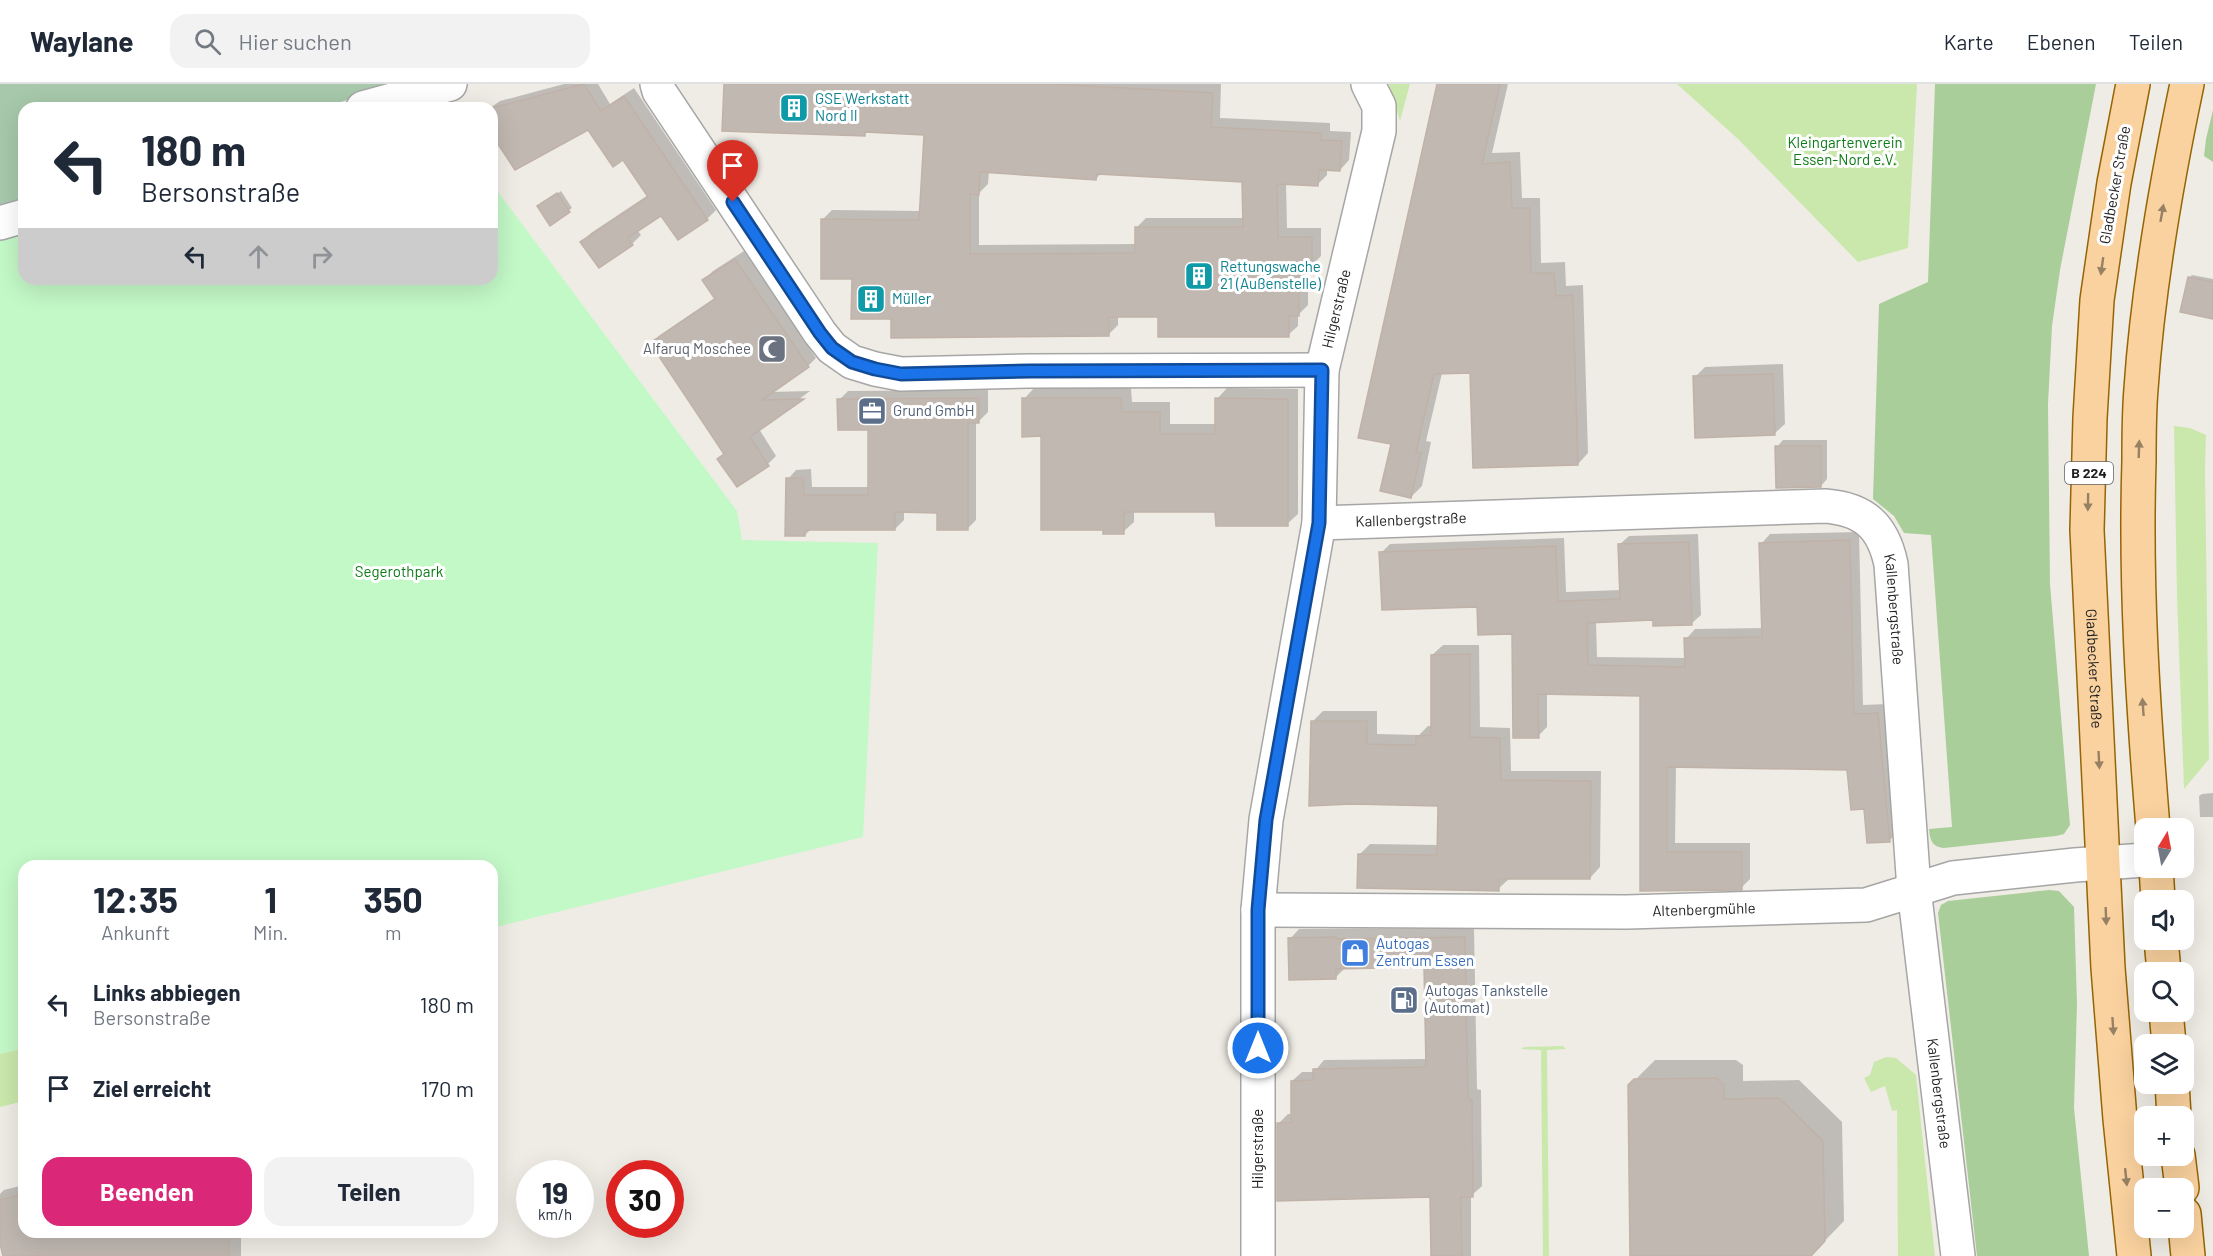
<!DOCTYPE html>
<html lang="de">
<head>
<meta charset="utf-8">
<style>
  :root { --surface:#fff; --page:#f2f2f3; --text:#1f2937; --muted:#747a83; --line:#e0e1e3; --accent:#db2777 }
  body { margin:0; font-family:Barlow,sans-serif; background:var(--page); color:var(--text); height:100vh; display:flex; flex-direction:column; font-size:22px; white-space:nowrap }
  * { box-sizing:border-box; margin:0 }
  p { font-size:20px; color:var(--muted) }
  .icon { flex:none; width:33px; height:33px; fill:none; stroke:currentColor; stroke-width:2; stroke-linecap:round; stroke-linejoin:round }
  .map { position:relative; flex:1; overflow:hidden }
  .side { position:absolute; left:18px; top:776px; width:480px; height:378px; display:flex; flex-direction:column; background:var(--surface); border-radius:18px; box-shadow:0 6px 24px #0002 }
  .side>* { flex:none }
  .hud { position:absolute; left:18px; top:18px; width:480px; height:183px; border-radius:18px; box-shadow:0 6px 24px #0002; background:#fff; color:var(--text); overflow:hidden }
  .needle { width:39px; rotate:10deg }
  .fabs { position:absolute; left:2134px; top:734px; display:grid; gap:12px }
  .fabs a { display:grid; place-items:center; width:60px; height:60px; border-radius:12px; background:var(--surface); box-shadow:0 6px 24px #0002; font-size:30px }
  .speed { position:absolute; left:516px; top:1076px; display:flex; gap:12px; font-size:30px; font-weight:700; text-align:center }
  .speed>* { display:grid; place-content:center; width:78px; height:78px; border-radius:50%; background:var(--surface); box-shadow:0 6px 24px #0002; line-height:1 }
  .speed small { font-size:15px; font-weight:400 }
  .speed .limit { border:9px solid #d22; background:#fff; color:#111 }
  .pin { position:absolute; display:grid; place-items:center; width:51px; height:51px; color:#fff; margin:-62px -26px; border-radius:50% 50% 50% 0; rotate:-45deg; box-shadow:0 0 6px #0007 }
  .pin .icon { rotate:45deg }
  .me { position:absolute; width:66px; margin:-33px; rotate:0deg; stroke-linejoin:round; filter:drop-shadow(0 0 4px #0008) }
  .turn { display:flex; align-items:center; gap:21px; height:126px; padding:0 24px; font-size:27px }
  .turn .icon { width:78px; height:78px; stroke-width:2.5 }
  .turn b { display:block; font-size:42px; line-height:51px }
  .lanes { display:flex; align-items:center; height:57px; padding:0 24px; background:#0003; justify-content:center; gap:30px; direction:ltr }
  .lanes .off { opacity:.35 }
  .eta { display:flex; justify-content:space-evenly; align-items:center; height:102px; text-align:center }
  .eta b { font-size:36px; font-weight:700; line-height:42px }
  .button { display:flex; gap:12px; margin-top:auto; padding:12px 24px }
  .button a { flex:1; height:69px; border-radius:18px; background:var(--accent); color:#fff; font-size:24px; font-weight:700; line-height:69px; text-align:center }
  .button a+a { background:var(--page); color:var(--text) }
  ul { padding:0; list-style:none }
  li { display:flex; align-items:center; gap:18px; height:84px; padding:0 24px }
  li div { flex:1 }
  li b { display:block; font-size:22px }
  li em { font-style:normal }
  header { display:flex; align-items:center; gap:36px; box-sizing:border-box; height:84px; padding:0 30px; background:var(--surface); border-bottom:2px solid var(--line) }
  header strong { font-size:28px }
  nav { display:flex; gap:33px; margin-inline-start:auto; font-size:21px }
  .search { width:420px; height:54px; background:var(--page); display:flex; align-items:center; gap:15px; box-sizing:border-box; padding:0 21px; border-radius:18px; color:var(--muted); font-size:22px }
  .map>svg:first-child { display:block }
</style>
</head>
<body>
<header>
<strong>Waylane</strong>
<div class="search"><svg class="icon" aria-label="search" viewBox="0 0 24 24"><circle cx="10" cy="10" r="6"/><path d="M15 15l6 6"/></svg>Hier suchen</div>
<nav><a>Karte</a><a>Ebenen</a><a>Teilen</a></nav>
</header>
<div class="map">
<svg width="2213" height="1172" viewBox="0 0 2213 1172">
  <rect width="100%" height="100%" fill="#efece5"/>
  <g fill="#cae8ac">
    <path d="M1389,0H1410L1400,37Z"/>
    <path d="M1677,0H1917L1908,164L1858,178L1738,55Z"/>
    <path d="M2174,342L2190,344L2206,351L2205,384L2209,675L2184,705L2177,512Z"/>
    <path d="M1563,962L1566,965L1547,966L1549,1172H1543L1541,966L1521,965L1524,963Z"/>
    <path d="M24,964V1017L0,1023V970Z"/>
    <path d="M1886,973L1896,974L1916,991L1935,1172H1898L1897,1026L1892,1027L1885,1002L1871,1008L1864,994L1870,991L1874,978Z"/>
  </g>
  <g fill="#aace9a">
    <path d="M1935,0H2096L2060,186L2052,242L2048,320L2050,500L2070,741L2064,750L2056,752L1944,764C1932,763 1930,756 1929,745L1952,743L1931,451L1904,449L1894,432L1873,415L1879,220L1928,198Z"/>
    <path d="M2213,26V78L2204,72L2206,55Z"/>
    <path d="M2049,806L2059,807L2074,823L2077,920L2074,1024L2089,1172H1977L1938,829L1941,821L1948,817Z"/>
  </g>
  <path fill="#a7c8ab" d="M0,0H397L322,24H24V120L0,127Z"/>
  <path fill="#c3f8c7" d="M492,100L737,427L742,456L878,459L863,753L492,844V782H24V964L0,970V156L24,148V195H492Z"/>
  <g fill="#0003" fill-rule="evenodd">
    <path d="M564,0H598L610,20L634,4L716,126L707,135L678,154L661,130L637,146L641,151L632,160L582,158L591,149L648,111L623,74L588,44L492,48V24H490L500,17Z"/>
    <path d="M725,0H1221L1220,34L1330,39V47L1351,48L1349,76L1340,86L1327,85V91L1317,101L1286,99L1287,144H1321V172L1311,182H1308V221L1298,231V242L1288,251L1160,232L1118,231V241L1108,251L853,194L822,136L832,126L921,127L926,50L868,46L864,51ZM989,87L1096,94L1102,89L1244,97V134H1146L1137,143V160L979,161V109L988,100Z"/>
    <path d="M1439,0H1508L1492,69L1520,68L1522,114H1540L1541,179L1565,178L1566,202L1583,201L1588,369L1578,380L1471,287L1442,289L1426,357L1431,358L1422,402L1411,413L1393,359Z"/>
    <path d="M561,107L572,124L550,139L542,120Z"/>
    <path d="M744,167L816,274L808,282L771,308L810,307L759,345L776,372L768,380L726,369L652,260L660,251L716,213L704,196L713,187Z"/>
    <path d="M2192,191L2213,195V234L2189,194Z"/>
    <path d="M1783,280L1785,340L1774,350L1695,293L1705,283Z"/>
    <path d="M1034,304H1131L1132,318H1170V340H1217V315L1227,304L1298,305V430L1287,440L1217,426L1134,427V438L1123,448L1104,444L1042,351L1024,315Z"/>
    <path d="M988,306V328L979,337H976V436L967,445L939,427L904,426V436L895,445H811L805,451L788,395L796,386L811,385L812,403H869V344L839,316L848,307Z"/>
    <path d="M1783,356H1827V395L1821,402L1777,363Z"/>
    <path d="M1859,448L1863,621L1887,620L1899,747L1890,756L1865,723L1848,684L1676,681L1675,759H1750V795L1741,804L1641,805L1642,611L1547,609V643L1538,652L1513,549L1478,521L1381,469L1390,460L1564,454L1566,508L1621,506L1619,461L1629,452L1698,450L1701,531L1691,540L1655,535L1596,537L1597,573L1687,574L1686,555L1695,545L1764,544L1761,460L1770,450Z"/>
    <path d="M1443,561H1479L1480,643L1510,644L1511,687H1601L1600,783L1590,794L1509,795L1498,805L1359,771L1370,760L1439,761V720L1313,637L1323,627H1377V650L1419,651L1428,642H1432V571Z"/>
    <path d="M2213,709V733H2200L2199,712L2202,710Z"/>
    <path d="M1474,844L1477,1005L1481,1006L1482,1102L1471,1112V1172H1432V1112L1278,1040L1288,1030H1293L1292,997L1302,988H1314L1324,976L1427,975L1426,882L1346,883L1336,893L1290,855L1299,845Z"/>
    <path d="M1655,976H1736L1743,981V997L1799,996L1842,1038L1844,1137L1810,1172H1631L1629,1002Z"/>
    <path d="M24,1101V1148H241V1172H5L0,1154V1110L4,1106Z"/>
  </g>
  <g fill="#c0b8b1" stroke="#c1b2a8" stroke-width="1.5" fill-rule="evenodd">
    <path d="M584,0L601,27L624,12L708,136L678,156L661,132L628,154L633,161L599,184L580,158L648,113L623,76L613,83L588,46L515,86L492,51V24Z"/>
    <path d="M724,0H1054L1213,9L1211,43L1321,49V56L1342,57L1340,87L1319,86L1318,102L1277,100L1278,153H1312V183H1299V232H1289V253H1158V233H1109V252L891,254V235H851L852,195H821V135L919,136L924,51L865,48V52L722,47ZM980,88L1096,96L1097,90L1242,98L1243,143H1135V169L970,170V110L979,111Z"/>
    <path d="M1437,0H1500L1482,80L1510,78L1512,124H1530L1531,189H1554L1556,212L1573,211L1578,381L1473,384L1470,289L1434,290L1416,368L1421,369L1411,414L1380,407L1391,360L1358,354Z"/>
    <path d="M557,109L570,128L550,142L537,122Z"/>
    <path d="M735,175L809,283L762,316L804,315L750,353L769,382L737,403L717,375L724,370L650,259L715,215L702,196Z"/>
    <path d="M2188,193L2213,198V235L2180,228Z"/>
    <path d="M1773,290L1775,351L1695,354L1693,292Z"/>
    <path d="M979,314V339H968V446H937V429L895,428V446H805V452H785L786,394H803L804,411H868V346H838L837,315Z"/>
    <path d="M1022,314H1121L1122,328H1160V350H1215V314L1288,315V442H1216L1215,428H1124V450H1103V446H1041V352L1022,353Z"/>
    <path d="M1775,362H1821V403L1776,404Z"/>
    <path d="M1850,456L1854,630L1878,629L1890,758L1867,759L1864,725L1851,726L1847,686L1667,683V768H1742V806L1640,807V612L1538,610L1539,654H1513L1512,550L1478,551L1477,523L1382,526L1379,468L1556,462L1558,517L1620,515L1618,460L1689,458L1692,541L1653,542V536L1587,539L1588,581L1685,583L1684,554L1762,553L1759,459Z"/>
    <path d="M1470,570V653L1500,654L1501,696L1591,697L1590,795H1499V807L1357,804L1358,770L1437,771L1438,722L1352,720L1309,722L1311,637H1367V660L1416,661V652L1431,651V571Z"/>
    <path d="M1336,853V855L1465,853L1468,1014L1472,1016L1473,1113H1461L1462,1172H1431L1430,1113L1277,1117V1039H1291V997L1313,996V985L1426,983L1424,883L1336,885V895L1289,896L1288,854Z"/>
    <path d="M1717,994L1724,1001V1015L1779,1014L1823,1057L1825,1157L1811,1172H1630L1628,1001L1634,995Z"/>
    <path d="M24,1110V1148H229V1172H3L0,1160V1116Z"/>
  </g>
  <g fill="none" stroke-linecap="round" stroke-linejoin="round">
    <g stroke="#a6a6a6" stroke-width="36">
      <g id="minor">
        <path d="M657,0L659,7L820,249L832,264L852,278L875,285L901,290L1030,287L1322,286"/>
        <path d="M363,24L450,0"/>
        <path d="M0,139L24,132"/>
        <path id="s1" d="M1319,439L1825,422C1865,425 1883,443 1891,480L1914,805L1958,1172"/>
        <path id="s2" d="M1258,826L1627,828L1866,821L1953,794L2075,781L2145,776"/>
        <path id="s3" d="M1258,1172V826L1266,736L1319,439L1322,286L1379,47V22L1368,0"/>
      </g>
    </g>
    <g stroke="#966503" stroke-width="36">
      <g id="major">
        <path id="s4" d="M2133,0L2114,99L2097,216L2090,334L2087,446L2108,884L2120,1035L2134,1172"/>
        <path d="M2153,744C2143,622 2135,500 2139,377C2139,353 2139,329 2141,305C2148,202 2166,100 2187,0"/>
        <path d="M2156,783L2158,816"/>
        <path d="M2161,855L2164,888"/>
        <path d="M2166,927L2169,960"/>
        <path d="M2172,999L2174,1032"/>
        <path d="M2178,1071L2182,1104"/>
        <path d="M2184,1130L2188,1172"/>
      </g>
    </g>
    <use href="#minor" stroke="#fff" stroke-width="33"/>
    <use href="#major" stroke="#fad29f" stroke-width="33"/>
  </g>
  <defs><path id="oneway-solid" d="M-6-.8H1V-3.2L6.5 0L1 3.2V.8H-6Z" transform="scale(1.5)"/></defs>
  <g fill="#978165">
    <use href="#oneway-solid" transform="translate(2162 129) rotate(-80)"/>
    <use href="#oneway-solid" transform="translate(2102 182) rotate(98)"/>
    <use href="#oneway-solid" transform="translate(2139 365) rotate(-88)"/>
    <use href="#oneway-solid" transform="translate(2088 418) rotate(91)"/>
    <use href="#oneway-solid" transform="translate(2143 623) rotate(-94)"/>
    <use href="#oneway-solid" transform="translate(2099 676) rotate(87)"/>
    <use href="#oneway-solid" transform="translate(2106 832) rotate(88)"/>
    <use href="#oneway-solid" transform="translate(2113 942) rotate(86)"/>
    <use href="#oneway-solid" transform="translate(2126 1093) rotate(84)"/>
  </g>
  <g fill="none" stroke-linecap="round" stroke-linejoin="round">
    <g stroke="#114b97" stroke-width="15">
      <path id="route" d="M733,118L820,249L832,264L852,278L875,285L901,290L1030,287L1322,286L1319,439L1266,736L1258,826V964"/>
    </g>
    <use href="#route" stroke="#1a73e8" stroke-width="10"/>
  </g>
  <defs>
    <g id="building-square" transform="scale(1.5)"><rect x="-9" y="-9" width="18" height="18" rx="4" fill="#0f9aa8" stroke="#fff"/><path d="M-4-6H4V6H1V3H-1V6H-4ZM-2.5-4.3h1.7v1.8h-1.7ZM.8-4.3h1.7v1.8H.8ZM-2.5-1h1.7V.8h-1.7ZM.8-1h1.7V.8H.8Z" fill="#fff"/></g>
    <g id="mosque-square" transform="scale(1.5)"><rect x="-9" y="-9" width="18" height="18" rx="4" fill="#6b7280" stroke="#fff"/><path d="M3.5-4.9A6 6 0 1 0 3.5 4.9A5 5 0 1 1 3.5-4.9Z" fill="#fff"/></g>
    <g id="office-square" transform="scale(1.5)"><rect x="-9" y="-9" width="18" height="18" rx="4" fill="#5c6f8a" stroke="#fff"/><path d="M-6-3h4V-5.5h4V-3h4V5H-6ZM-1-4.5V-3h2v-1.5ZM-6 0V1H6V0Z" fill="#fff"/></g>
    <g id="shop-square" transform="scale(1.5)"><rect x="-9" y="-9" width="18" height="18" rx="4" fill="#3f7fe0" stroke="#fff"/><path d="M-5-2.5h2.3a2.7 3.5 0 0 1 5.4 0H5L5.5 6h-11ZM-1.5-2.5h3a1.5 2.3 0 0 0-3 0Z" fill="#fff"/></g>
    <g id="fuel-square" transform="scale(1.5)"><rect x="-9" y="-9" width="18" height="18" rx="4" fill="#5c6f8a" stroke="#fff"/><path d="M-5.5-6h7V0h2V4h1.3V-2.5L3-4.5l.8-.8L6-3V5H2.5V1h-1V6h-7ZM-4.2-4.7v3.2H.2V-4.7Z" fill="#fff"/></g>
  </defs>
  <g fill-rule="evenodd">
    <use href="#building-square" x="794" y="24"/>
    <use href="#building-square" x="1199" y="192"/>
    <use href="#building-square" x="871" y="215"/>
    <use href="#mosque-square" x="772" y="265"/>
    <use href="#office-square" x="872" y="327"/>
    <use href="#shop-square" x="1355" y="869"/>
    <use href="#fuel-square" x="1404" y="916"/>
  </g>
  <g text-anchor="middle" stroke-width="6" stroke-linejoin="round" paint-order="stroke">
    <rect fill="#fff" stroke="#626262" stroke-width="1.5" x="2065" y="378" width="48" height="22" rx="4.5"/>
    <g font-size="14" font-weight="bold" fill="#1f1f1f">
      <text x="2089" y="394">B 224</text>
    </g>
    <g font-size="15" fill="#0d838f" stroke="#fff" text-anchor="start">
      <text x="815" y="20">GSE Werkstatt<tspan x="815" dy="17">Nord II</tspan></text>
      <text x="1220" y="188">Rettungswache<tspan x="1220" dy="17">21 (Außenstelle)</tspan></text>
      <text x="892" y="220">Müller</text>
    </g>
    <g font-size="15" fill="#0e7c16" stroke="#fff">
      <text x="1845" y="64">Kleingartenverein<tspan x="1845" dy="17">Essen-Nord e.V.</tspan></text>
      <text x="399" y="493">Segerothpark</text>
    </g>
    <g font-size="15" fill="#1f1f1f" stroke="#fff">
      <text transform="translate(2115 101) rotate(-80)" y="5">Gladbecker Straße</text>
      <text dy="5" stroke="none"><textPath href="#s3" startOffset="954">Hilgerstraße</textPath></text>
      <text dy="5" stroke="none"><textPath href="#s1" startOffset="92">Kallenbergstraße</textPath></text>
      <text dy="5" stroke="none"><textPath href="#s1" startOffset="648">Kallenbergstraße</textPath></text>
      <text dy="5" stroke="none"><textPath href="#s4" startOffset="588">Gladbecker Straße</textPath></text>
      <text dy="5" stroke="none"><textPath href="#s2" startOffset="446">Altenbergmühle</textPath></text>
      <text dy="5" stroke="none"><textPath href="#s1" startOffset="1134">Kallenbergstraße</textPath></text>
      <text transform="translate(1258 1065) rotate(-90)" y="5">Hilgerstraße</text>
    </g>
    <g font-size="15" fill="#5b616d" stroke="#fff" text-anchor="end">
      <text x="751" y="270">Alfaruq Moschee</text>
    </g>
    <g font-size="15" fill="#4e5e75" stroke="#fff" text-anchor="start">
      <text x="893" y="332">Grund GmbH</text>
      <text x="1425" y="912">Autogas Tankstelle<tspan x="1425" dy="17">(Automat)</tspan></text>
    </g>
    <g font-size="15" fill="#366cbe" stroke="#fff" text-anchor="start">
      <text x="1376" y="865">Autogas<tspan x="1376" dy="17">Zentrum Essen</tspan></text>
    </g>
  </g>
</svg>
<div class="fabs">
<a><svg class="needle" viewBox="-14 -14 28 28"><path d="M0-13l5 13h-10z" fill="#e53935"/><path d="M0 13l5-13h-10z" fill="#747a83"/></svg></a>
<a><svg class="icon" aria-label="sound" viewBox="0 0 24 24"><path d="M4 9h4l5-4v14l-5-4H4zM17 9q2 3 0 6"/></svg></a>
<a><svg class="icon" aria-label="search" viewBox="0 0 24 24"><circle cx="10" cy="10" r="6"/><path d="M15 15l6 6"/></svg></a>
<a><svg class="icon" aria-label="layers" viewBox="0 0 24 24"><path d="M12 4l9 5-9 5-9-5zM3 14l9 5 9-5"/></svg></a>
<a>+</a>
<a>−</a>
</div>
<div class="speed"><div>19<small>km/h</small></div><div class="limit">30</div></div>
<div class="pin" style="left:733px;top:118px;background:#d93025"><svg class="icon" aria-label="arrive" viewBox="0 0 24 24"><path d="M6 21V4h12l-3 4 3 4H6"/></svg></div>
<svg class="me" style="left:1258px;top:964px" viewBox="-20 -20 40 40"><circle r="17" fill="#1a73e8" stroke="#fff" stroke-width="3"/><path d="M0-11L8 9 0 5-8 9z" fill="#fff"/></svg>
<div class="hud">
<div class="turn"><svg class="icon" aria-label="left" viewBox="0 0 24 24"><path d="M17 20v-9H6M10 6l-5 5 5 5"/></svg><div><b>180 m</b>Bersonstraße</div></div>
<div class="lanes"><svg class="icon" aria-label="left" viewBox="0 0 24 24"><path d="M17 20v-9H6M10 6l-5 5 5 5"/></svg><svg class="icon off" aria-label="ahead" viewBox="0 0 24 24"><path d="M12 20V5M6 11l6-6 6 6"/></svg><svg class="icon off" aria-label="right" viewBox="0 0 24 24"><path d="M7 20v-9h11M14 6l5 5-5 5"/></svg></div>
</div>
<section class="side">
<div class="eta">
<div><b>12:35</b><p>Ankunft</p></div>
<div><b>1</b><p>Min.</p></div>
<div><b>350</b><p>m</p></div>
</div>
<ul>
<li><svg class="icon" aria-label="left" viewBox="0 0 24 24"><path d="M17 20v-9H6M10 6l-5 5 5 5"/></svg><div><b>Links abbiegen</b><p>Bersonstraße</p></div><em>180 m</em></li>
<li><svg class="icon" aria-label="arrive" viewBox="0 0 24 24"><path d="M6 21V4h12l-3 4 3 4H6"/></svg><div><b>Ziel erreicht</b></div><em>170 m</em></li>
</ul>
<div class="button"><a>Beenden</a><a>Teilen</a></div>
</section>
</div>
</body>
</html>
